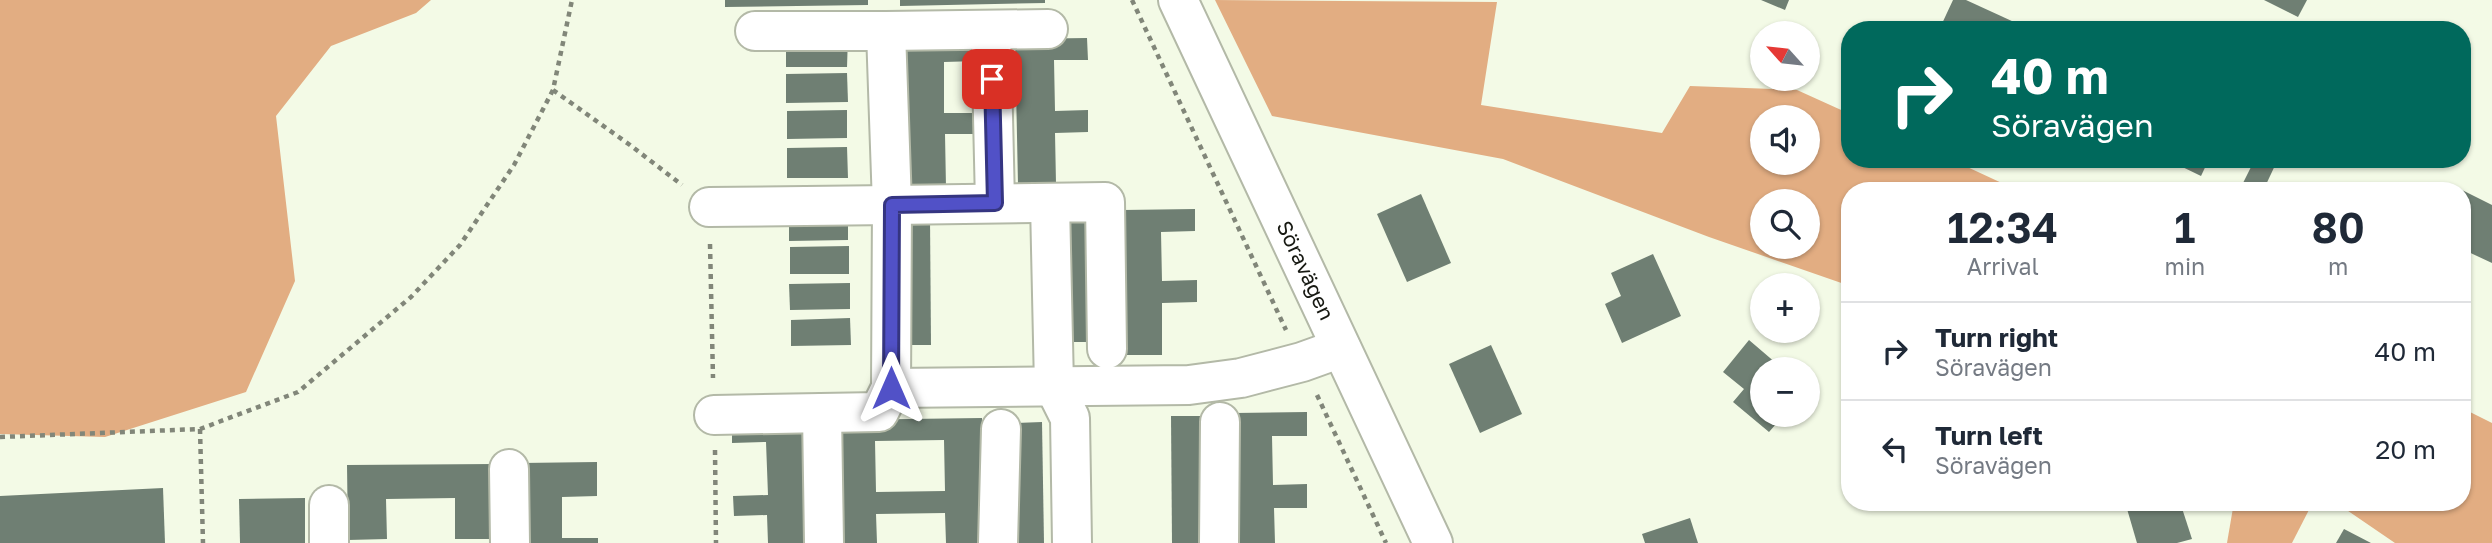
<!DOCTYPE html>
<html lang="en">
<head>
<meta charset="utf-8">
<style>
  :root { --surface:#fff; --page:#f2f2f3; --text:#1f2937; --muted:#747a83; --line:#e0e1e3 }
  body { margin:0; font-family:"Golos Text",sans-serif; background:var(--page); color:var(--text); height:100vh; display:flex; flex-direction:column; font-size:26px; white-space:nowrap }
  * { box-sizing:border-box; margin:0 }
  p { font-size:23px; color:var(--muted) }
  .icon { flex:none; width:38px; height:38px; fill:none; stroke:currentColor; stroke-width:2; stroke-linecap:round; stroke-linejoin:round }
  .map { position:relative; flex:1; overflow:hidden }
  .panel { position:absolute; left:1841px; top:182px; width:630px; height:329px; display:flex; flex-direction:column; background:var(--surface); border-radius:28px; box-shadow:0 2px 5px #0004 }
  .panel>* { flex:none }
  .banner { position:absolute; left:1841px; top:21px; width:630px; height:147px; border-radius:28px; box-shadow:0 2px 5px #0004; background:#00695c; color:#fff; overflow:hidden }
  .needle { width:46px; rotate:297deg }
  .buttons { position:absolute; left:1750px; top:21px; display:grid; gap:14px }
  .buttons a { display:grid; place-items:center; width:70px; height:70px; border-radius:50%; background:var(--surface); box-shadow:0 2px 5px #0004; font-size:35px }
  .pin { position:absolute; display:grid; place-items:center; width:60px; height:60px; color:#fff; margin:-30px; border-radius:14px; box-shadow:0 4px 10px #0006 }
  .me { position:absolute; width:77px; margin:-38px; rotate:0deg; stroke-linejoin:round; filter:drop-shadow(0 0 5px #0008) }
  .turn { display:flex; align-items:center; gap:24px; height:147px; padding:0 35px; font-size:32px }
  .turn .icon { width:91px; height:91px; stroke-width:2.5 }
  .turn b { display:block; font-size:49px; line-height:60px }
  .eta { display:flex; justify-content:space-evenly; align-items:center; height:119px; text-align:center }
  .eta b { font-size:42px; font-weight:600; line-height:49px }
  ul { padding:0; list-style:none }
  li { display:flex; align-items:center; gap:21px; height:98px; padding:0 35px; border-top:2px solid var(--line) }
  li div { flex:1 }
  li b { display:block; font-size:26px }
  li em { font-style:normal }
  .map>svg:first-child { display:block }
</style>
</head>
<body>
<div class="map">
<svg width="2492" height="543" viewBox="0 0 2492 543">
  <rect width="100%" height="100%" fill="#f3fae6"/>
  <g fill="#e2ad82" fill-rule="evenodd">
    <path d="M0,0H431L416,13L331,46L276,116L295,281L246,392L105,437L0,434Z"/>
    <path d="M1215,0L1497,2L1481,105L1662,133L1690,86L1797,90L1850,114V159H1950L2019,191H1850V286L1709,237L1503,159L1272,116ZM1762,117H1808V163H1762ZM1762,201H1808V247H1762Z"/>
    <path d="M2462,408L2492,423V543H2395L2335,502H2462Z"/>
    <path d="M2234,502H2313L2292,543H2227Z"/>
  </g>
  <g fill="#6f7f73" fill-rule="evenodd">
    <path d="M725,0H868V5L725,7Z"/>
    <path d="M900,0H1045V3L900,6Z"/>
    <path d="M1761,0H1789L1785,10Z"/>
    <path d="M1953,0H1966L2014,22L2011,30H1939Z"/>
    <path d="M2264,0H2307L2298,17Z"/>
    <path d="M786,37H848L847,67H786Z"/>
    <path d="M1087,38L1088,60H1054L1055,111L1088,110V132L1055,133L1056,184L1018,185L1015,39Z"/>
    <path d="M978,40V61L944,62V113H979V134H945L946,188H907L906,41Z"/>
    <path d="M847,73L848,102L786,103V74Z"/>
    <path d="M847,110V138L787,139V111Z"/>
    <path d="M847,147L848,178H787V148Z"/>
    <path d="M2166,159H2209L2201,176Z"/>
    <path d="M2255,159H2278L2263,191H2255L2242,185Z"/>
    <path d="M2448,183L2492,205V263L2462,249V191H2444Z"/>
    <path d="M1421,194L1451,263L1407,282L1377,214Z"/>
    <path d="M1195,209V231L1161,232L1162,281L1197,280V302L1162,303V355H1124L1123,210Z"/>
    <path d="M848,212V240L789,241V213Z"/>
    <path d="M1062,216H1089L1090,342H1063Z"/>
    <path d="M930,217L931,345H904L903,218Z"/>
    <path d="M849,246V274H790V247Z"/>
    <path d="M1653,254L1681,316L1622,343L1605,304L1621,296L1611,273Z"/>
    <path d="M850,283V309L790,310L789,284Z"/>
    <path d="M850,318L851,345L791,346V320Z"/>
    <path d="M1749,340L1783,369H1762V415H1784L1769,432L1733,402L1744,389L1723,372Z"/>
    <path d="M1491,345L1522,414L1480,433L1449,364Z"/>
    <path d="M1307,412V436H1272L1273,485L1307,484V508H1274L1275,543H1236L1235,413Z"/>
    <path d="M1171,416H1202L1203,543H1172Z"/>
    <path d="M982,418L984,543H946L945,513L876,514L877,543H838L836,420ZM944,440L945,491L876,492L875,441Z"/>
    <path d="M805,420L807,543H768L767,515L734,516L733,496L768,495L766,442L732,443V422Z"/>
    <path d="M1042,422L1044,543H1016L1013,423Z"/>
    <path d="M597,462V496L562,497V538H598V543H522L521,463Z"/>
    <path d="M495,464V539H455V498L386,499L387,539L348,540L347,465Z"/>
    <path d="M163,488L165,543H0V496Z"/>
    <path d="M305,498V543H240L239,499Z"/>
    <path d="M2125,502H2180L2192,539L2177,543H2137Z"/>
    <path d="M1690,518L1698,543H1645L1642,534Z"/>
    <path d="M2344,529L2371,543H2336Z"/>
  </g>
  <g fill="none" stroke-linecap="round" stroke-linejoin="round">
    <g stroke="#b3b9a7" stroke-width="42">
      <g id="minor">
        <path id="s1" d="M1178,0L1433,543"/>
        <path d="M991,30L995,203"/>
        <path d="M755,31H886L892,205L1105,202L1107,349"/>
        <path d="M886,31L1048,29"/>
        <path d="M1050,203L1054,386L1070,418L1072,543"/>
        <path d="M709,207L892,205L891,388"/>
        <path d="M822,413L824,543"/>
        <path d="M714,415L879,412L891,388L1189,385L1241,378L1302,362L1341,348"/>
        <path d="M509,469L510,543"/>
        <path d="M329,543V505"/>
        <path d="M998,543L1001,429"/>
        <path d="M1219,543L1220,422"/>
      </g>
    </g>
    <g stroke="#818679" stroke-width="4.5" stroke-dasharray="5 5" stroke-linecap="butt">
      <path d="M1132,0L1286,330"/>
      <path d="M553,90L630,145L682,185"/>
      <path d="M710,244L713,378"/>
      <path d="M1317,395L1386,543"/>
      <path d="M200,429L203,543"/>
      <path d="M0,437L200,429L298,392L411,297L460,245L514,165L553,90L572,0"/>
      <path d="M715,450L716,543"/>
    </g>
    <use href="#minor" stroke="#fff" stroke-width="38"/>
  </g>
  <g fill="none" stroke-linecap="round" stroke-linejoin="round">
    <g stroke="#353581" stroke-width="18">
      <path id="route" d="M891,388L892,205L995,203L992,79"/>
    </g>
    <use href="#route" stroke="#5151c7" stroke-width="12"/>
  </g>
  <g text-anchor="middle" stroke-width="5" stroke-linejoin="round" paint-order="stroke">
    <g font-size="21" fill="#171912" stroke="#fff">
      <text dy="7" stroke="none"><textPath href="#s1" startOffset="299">Söravägen</textPath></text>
    </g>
  </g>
</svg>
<div class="buttons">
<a><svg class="needle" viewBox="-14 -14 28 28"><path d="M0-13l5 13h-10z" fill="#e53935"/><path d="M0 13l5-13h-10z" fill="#747a83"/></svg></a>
<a><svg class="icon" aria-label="sound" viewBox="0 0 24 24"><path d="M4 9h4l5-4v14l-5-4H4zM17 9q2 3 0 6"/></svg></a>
<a><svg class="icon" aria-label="search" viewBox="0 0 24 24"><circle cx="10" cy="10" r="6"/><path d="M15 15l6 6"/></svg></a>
<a>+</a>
<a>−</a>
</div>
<div class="pin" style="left:992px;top:79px;background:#d93025"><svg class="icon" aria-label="arrive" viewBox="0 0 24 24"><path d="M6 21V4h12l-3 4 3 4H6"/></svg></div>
<svg class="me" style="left:891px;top:388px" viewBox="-20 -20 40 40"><path d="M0-17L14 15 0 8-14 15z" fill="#5151c7" stroke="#fff" stroke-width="4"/></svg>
<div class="banner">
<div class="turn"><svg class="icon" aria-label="right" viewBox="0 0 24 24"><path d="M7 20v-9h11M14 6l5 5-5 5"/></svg><div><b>40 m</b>Söravägen</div></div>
</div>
<section class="panel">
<div class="eta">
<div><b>12:34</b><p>Arrival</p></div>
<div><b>1</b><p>min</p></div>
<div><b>80</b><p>m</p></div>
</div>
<ul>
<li><svg class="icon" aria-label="right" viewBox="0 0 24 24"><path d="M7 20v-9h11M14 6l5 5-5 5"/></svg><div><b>Turn right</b><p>Söravägen</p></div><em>40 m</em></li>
<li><svg class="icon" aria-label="left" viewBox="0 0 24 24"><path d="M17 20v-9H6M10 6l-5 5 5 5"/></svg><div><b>Turn left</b><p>Söravägen</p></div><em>20 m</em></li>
</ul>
</section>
</div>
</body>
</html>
